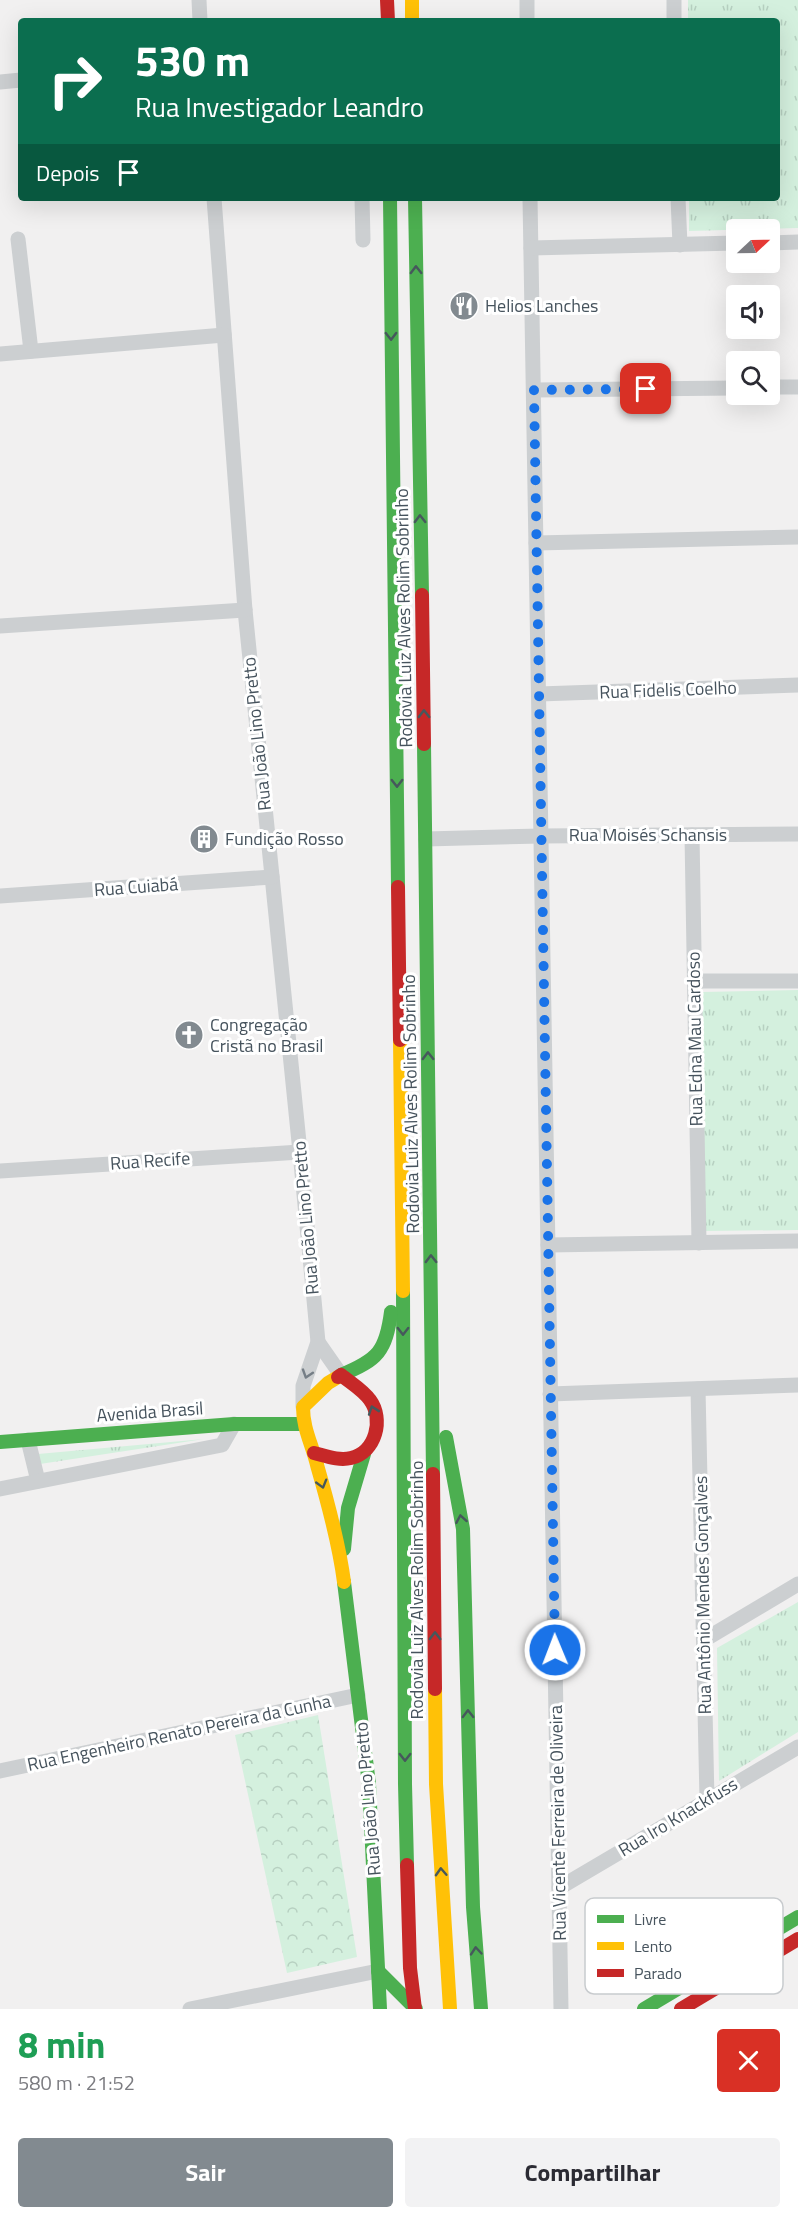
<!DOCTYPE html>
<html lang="pt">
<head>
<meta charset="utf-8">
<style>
  :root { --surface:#fff; --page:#f2f2f3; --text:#2b2b33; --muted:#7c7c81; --accent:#828a90 }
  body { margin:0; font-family:"Titillium Web",sans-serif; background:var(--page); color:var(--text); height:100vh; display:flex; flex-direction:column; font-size:22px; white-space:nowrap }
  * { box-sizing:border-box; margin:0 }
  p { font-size:20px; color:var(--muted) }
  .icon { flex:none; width:33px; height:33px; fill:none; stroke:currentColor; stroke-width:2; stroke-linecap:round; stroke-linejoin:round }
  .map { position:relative; height:2009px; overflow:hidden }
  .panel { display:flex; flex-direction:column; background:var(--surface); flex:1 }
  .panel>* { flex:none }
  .banner { position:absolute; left:18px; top:18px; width:762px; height:183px; border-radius:6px; box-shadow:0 6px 24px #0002; background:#0b6e4f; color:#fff; overflow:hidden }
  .needle { width:39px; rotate:68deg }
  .fabs { position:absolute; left:726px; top:219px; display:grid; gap:12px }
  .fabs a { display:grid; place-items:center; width:54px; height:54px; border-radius:6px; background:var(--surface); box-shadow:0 6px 24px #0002; font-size:30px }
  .pin { position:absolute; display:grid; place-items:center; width:51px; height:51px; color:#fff; margin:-26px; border-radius:12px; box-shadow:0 3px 9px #0006 }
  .me { position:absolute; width:66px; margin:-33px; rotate:359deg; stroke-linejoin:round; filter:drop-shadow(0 0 4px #0008) }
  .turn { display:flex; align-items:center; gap:21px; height:126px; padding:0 18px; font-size:27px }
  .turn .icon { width:78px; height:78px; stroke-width:2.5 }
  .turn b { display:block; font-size:42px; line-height:51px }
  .then { display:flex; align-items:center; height:57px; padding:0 18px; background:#0003; gap:12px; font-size:22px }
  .round { display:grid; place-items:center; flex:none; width:63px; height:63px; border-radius:6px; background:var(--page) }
  .overview { display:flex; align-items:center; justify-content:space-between; height:102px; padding:0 18px }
  h1 { font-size:36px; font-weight:700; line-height:45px; color:#1e9e55 }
  .cta { display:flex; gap:12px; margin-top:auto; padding:12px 18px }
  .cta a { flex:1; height:69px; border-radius:6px; background:var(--accent); color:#fff; font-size:24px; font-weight:700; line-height:69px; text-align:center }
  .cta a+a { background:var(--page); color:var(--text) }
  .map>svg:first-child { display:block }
</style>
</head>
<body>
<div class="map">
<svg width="798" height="2009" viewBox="0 0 798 2009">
  <defs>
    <pattern id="grass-tufts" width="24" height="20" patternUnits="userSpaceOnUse" patternTransform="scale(1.5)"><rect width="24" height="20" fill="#d4f0de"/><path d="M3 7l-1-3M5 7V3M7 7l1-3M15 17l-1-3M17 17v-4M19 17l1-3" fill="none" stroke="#b7d0c1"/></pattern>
    <pattern id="forest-crowns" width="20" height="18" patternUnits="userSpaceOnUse" patternTransform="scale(1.5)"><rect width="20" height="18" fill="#d4f0de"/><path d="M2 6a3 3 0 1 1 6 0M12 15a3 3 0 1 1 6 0" fill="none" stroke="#b7d0c1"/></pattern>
  </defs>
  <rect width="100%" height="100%" fill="#f1f0f0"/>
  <g fill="url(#grass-tufts)">
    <path d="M688,0H798V228L689,231V198H777V21H688Z"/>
    <path d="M798,990V1230L705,1231L702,992Z"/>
    <path d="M204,1439L40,1464L38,1454Z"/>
    <path d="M798,1602V1732L719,1781L717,1648Z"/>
  </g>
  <path fill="url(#forest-crowns)" d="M318,1715L357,1957L287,1973L235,1735Z"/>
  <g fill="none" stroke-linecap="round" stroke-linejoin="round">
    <g stroke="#cccfd1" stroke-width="15">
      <path d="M199,0L200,21"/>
      <path d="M527,0V21"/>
      <path d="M674,0V21"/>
      <path d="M0,82L21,80"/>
      <path d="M214,198L245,610L300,1152L318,1342L303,1386V1407"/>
      <path d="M362,198L363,240"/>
      <path d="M530,198L561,2009"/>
      <path d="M678,198L680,245"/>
      <path d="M18,239L31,351"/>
      <path d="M770,243L798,242"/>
      <path d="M531,248L736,243"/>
      <path d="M0,354L224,335"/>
      <path d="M770,387H798"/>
      <path d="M534,390L736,388"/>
      <path d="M536,543L798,537"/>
      <path d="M0,626L245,610"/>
      <path d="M539,694L798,685"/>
      <path d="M692,835L699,1243"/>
      <path d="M426,839L541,836L798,834"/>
      <path d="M0,896L272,877"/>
      <path d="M694,981H798"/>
      <path d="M0,1171L300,1152"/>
      <path d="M548,1245L798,1241"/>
      <path d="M318,1342L341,1375"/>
      <path d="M698,1389L707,1800"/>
      <path d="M550,1394L798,1385"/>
      <path d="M28,1440L38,1481"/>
      <path d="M0,1489L222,1445L234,1424"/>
      <path d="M704,1640L798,1584"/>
      <path d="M0,1771L358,1695"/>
      <path d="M559,1888L798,1747"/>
      <path d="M190,2009L378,1971"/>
    </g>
    <g stroke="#4caf50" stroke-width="14">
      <path d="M390,198L398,887"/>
      <path d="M415,198L422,595"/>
      <path d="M424,744L433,1474"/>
      <path d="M403,1291L405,1784L407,1865"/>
      <path d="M341,1375C378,1360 386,1351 391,1312"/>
      <path d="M446,1437L463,1529L473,1907L481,2009"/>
      <path d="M0,1442L234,1424H303"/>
      <path d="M344,1549L348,1508L364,1454"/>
      <path d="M344,1582L369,1784L380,2009"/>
      <path d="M378,1971L416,2009"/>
      <path d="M644,2009L798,1917"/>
    </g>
    <g stroke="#ffc107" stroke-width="14">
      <path d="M412,0V21"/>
      <path d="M400,1040L403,1291"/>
      <path d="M338,1377L328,1383L303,1407C303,1429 312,1444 317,1465C328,1503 339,1543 344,1582"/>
      <path d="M435,1689L436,1784L450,2009"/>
    </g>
    <g stroke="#c62828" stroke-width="14">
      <path d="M387,0L388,21"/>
      <path d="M422,595L424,744"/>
      <path d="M398,887L400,1040"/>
      <path d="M314,1453C326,1456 339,1461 351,1458C376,1452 384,1419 370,1400C363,1390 351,1383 341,1375L338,1377"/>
      <path d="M433,1474L435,1689"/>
      <path d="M407,1865L410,1968L415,2009"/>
      <path d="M681,2009L798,1939"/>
    </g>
  </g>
  <defs><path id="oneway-chevron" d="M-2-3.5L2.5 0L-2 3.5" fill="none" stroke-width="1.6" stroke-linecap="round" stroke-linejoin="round" transform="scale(1.5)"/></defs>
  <g stroke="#46585c">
    <use href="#oneway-chevron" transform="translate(416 270) rotate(-91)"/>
    <use href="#oneway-chevron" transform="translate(391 336) rotate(89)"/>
    <use href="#oneway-chevron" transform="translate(420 519) rotate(-91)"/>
    <use href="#oneway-chevron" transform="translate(424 714) rotate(-91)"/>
    <use href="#oneway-chevron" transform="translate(397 783) rotate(90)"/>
    <use href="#oneway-chevron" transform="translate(428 1056) rotate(-91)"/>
    <use href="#oneway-chevron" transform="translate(431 1259) rotate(-91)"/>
    <use href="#oneway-chevron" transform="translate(403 1331) rotate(90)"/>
    <use href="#oneway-chevron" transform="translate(373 1410) rotate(-109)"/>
    <use href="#oneway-chevron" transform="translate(322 1484) rotate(74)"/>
    <use href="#oneway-chevron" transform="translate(461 1519) rotate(-100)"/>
    <use href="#oneway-chevron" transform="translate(435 1636) rotate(-90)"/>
    <use href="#oneway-chevron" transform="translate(468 1714) rotate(-91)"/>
    <use href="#oneway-chevron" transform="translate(405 1757) rotate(90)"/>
    <use href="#oneway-chevron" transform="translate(441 1872) rotate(-93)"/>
    <use href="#oneway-chevron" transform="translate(476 1951) rotate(-95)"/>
  </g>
  <use stroke="#757e86" href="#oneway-chevron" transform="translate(307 1374) rotate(108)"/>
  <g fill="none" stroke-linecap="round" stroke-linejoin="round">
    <path stroke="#1a73e8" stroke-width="10" stroke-dasharray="0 18" d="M555,1650L534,390L646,389"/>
  </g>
  <defs>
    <g id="restaurant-disc" transform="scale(1.5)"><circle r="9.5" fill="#828a90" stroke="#fff"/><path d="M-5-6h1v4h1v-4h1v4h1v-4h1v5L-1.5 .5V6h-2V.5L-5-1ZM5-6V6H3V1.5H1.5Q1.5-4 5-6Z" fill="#fff"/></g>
    <g id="building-disc" transform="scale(1.5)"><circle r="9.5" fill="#828a90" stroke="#fff"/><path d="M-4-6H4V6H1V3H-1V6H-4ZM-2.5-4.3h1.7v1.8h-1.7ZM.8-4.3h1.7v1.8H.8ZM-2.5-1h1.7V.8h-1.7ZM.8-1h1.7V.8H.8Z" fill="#fff"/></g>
    <g id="church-disc" transform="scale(1.5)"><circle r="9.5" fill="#828a90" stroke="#fff"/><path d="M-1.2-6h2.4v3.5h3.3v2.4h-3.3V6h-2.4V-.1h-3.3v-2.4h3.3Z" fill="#fff"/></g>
  </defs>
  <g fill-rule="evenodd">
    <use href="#restaurant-disc" x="464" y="306"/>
    <use href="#building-disc" x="204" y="839"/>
    <use href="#church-disc" x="189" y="1035"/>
  </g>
  <g text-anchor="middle" stroke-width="6" stroke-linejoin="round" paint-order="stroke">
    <g font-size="18" fill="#46535d" stroke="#fff" text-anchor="start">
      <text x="485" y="312">Helios Lanches</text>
      <text x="225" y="845">Fundição Rosso</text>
      <text x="210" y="1031">Congregação<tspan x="210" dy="21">Cristã no Brasil</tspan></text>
    </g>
    <g font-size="18" fill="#46535d" stroke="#fff">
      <text transform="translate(404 618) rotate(-91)" y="6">Rodovia Luiz Alves Rolim Sobrinho</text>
      <text transform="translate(668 690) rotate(-2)" y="6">Rua Fidelis Coelho</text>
      <text transform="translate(257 734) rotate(-96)" y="6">Rua João Lino Pretto</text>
      <text x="648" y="841">Rua Moisés Schansis</text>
      <text transform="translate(136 887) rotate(-4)" y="6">Rua Cuiabá</text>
      <text transform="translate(695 1039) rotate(-91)" y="6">Rua Edna Mau Cardoso</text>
      <text transform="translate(411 1104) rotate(-91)" y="6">Rodovia Luiz Alves Rolim Sobrinho</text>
      <text transform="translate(150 1161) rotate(-4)" y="6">Rua Recife</text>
      <text transform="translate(306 1218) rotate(-95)" y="6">Rua João Lino Pretto</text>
      <text transform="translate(150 1412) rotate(-4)" y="6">Avenida Brasil</text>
      <text transform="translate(417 1590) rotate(-90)" y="6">Rodovia Luiz Alves Rolim Sobrinho</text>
      <text transform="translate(703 1595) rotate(-91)" y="6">Rua Antônio Mendes Gonçalves</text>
      <text transform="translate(179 1733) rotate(-12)" y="6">Rua Engenheiro Renato Pereira da Cunha</text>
      <text transform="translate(368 1799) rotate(-95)" y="6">Rua João Lino Pretto</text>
      <text transform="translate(678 1817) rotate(-31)" y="6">Rua Iro Knackfuss</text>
      <text transform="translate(558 1823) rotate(-91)" y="6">Rua Vicente Ferreira de Oliveira</text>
    </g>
  </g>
  <rect x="585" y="1898" width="198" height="96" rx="9" fill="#fff" stroke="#c8cbce" stroke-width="1.5"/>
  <rect x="597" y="1915" width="27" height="8" fill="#4caf50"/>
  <rect x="597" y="1942" width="27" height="8" fill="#ffc107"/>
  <rect x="597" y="1969" width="27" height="8" fill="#c62828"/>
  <g font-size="16" fill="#46535d">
    <text x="634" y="1925">Livre</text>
    <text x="634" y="1952">Lento</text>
    <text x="634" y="1979">Parado</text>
  </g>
</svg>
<div class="fabs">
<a><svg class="needle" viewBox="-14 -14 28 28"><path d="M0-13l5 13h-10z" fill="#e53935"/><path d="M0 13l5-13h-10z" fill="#7c7c81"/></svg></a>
<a><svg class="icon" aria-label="sound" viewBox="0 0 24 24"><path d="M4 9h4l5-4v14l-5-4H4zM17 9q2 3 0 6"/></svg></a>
<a><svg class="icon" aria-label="search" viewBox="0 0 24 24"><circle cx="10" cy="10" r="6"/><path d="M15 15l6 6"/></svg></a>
</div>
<div class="pin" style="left:646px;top:389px;background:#d93025"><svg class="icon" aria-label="arrive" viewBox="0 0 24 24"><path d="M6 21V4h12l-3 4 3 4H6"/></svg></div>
<svg class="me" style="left:555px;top:1650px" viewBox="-20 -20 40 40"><circle r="17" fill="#1a73e8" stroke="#fff" stroke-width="3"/><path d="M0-11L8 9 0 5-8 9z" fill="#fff"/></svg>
<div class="banner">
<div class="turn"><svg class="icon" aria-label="right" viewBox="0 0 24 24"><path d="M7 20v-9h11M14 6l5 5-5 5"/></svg><div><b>530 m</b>Rua Investigador Leandro</div></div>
<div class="then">Depois<svg class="icon" aria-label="arrive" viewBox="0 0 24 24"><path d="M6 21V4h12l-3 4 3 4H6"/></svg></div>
</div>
</div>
<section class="panel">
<div class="overview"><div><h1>8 min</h1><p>580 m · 21:52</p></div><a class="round" style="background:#d93025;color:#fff"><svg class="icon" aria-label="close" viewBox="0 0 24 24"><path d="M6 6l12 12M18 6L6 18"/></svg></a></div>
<div class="cta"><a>Sair</a><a>Compartilhar</a></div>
</section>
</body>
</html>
